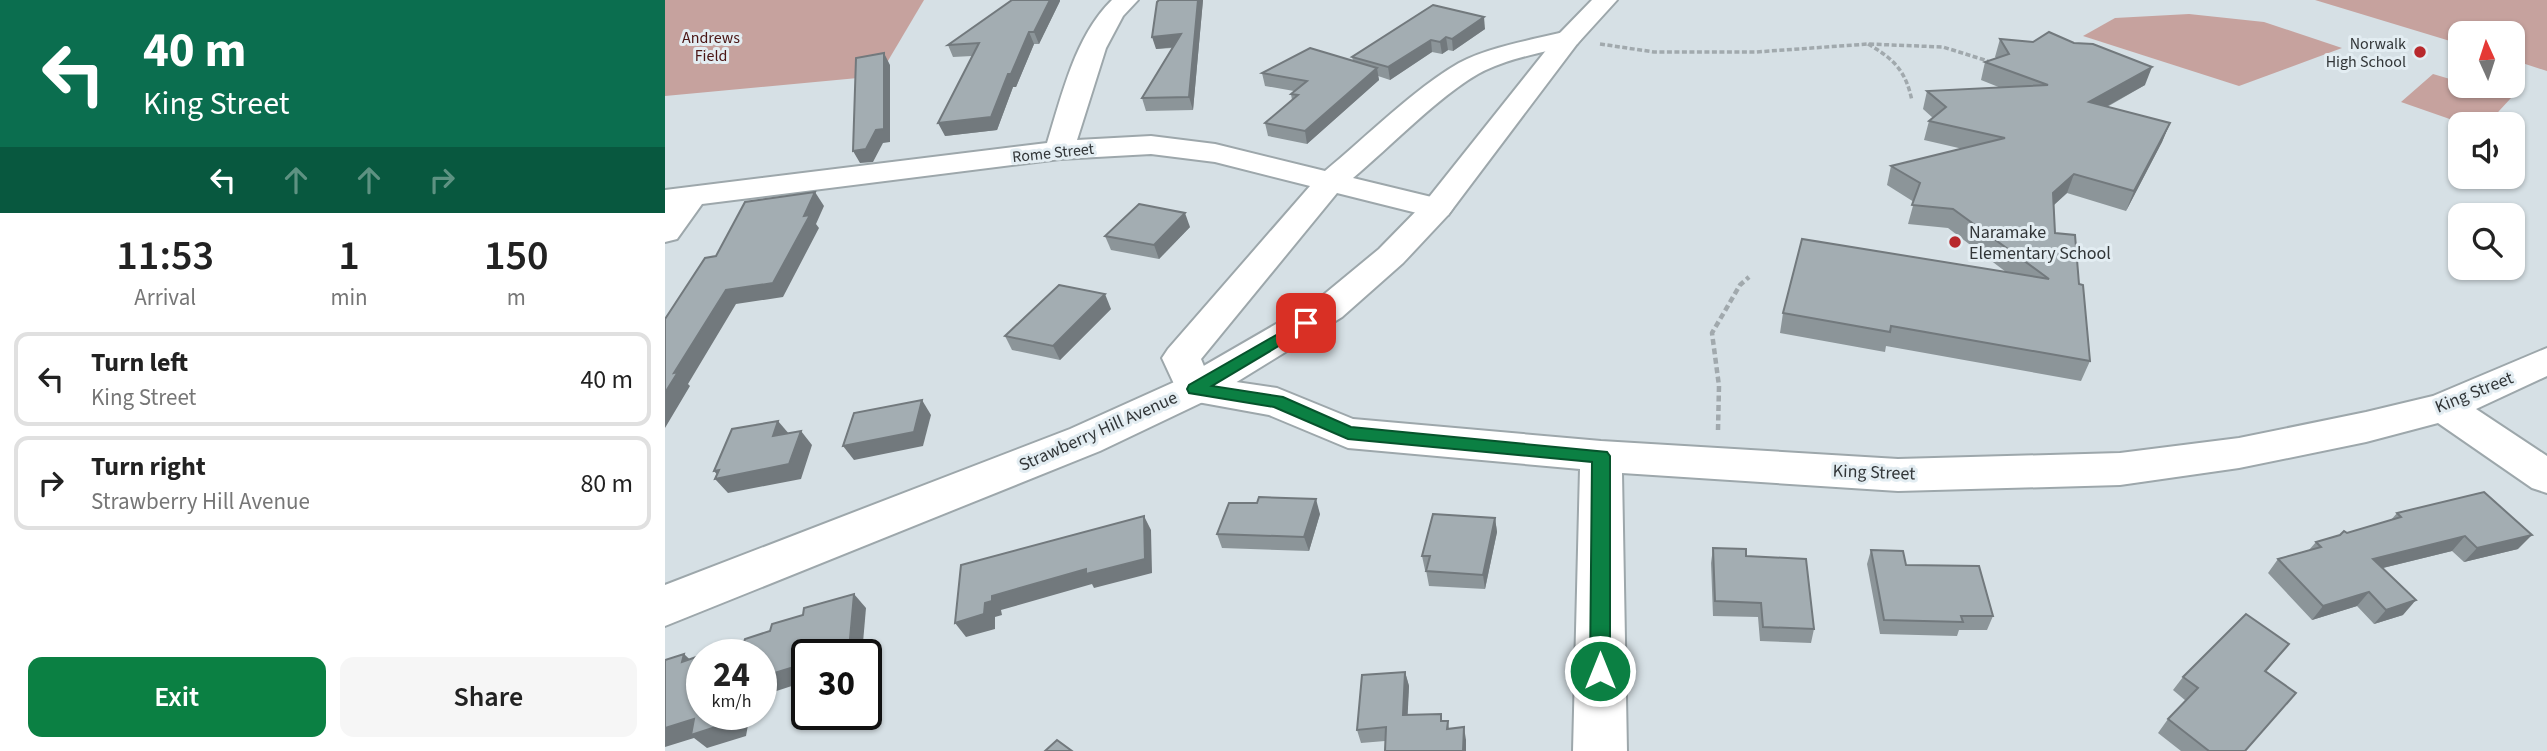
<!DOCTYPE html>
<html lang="en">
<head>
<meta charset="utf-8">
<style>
  :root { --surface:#fff; --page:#f6f6f6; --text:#222; --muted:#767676; --line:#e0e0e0; --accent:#0b8043 }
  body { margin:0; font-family:"Source Sans 3",sans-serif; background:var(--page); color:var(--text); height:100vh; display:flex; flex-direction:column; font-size:26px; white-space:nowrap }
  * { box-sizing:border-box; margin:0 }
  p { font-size:23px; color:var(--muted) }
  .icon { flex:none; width:38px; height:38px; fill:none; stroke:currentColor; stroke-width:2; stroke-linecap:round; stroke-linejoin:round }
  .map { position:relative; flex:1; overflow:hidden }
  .side { display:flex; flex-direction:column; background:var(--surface); width:665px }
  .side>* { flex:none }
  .hud { background:#0b6e4f; color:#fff; overflow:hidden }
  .needle { width:46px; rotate:357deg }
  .fabs { position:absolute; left:1783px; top:21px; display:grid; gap:14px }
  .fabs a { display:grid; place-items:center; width:77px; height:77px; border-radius:14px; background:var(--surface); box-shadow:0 2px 5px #0004; font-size:35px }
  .speed { position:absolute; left:21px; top:639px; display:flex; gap:14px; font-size:35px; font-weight:700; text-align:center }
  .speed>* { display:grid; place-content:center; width:91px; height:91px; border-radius:50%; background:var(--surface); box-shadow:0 2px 5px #0004; line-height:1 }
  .speed small { font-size:18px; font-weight:400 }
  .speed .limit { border:4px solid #111; border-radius:10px; background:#fff; color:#111 }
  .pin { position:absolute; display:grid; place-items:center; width:60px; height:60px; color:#fff; margin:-30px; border-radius:14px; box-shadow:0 4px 10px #0006 }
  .me { position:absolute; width:77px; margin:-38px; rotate:0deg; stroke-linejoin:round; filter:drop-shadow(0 0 5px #0008) }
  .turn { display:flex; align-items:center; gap:24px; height:147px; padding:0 28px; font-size:32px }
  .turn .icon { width:91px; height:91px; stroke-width:2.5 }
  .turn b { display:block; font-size:49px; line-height:60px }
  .lanes { display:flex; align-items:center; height:66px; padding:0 28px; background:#0003; justify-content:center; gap:35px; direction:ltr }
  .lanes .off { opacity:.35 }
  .eta { display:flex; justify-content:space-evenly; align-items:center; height:119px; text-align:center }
  .eta b { font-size:42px; font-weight:600; line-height:49px }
  .button { display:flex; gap:14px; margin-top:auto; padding:14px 28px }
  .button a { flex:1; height:80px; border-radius:14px; background:var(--accent); color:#fff; font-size:28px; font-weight:600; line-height:80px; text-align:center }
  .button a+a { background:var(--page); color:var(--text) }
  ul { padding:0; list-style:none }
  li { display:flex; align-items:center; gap:21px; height:94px; margin:0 14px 10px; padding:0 14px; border:4px solid var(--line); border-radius:14px }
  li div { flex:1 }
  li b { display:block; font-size:26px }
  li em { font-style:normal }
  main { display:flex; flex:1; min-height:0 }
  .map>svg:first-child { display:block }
</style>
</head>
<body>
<main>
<section class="side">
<div class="hud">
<div class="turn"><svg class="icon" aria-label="left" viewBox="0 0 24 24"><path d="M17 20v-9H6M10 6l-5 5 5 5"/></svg><div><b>40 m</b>King Street</div></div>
<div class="lanes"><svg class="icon" aria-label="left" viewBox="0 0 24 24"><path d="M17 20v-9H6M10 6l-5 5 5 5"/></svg><svg class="icon off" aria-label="ahead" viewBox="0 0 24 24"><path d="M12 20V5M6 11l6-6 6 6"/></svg><svg class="icon off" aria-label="ahead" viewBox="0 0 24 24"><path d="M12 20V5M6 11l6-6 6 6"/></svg><svg class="icon off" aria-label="right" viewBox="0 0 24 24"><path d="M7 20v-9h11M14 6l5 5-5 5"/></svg></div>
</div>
<div class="eta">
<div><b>11:53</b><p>Arrival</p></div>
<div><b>1</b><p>min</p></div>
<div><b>150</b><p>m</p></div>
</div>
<ul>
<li><svg class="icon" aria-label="left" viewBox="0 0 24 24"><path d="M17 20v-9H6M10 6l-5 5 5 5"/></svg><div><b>Turn left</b><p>King Street</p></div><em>40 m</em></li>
<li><svg class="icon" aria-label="right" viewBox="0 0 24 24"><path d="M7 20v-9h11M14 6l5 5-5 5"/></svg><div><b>Turn right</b><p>Strawberry Hill Avenue</p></div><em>80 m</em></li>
</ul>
<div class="button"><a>Exit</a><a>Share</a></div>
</section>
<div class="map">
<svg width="1882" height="751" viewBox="0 0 1882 751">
  <rect width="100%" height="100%" fill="#d6e0e5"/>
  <g fill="#c6a29e">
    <path d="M0,0H259L214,76L0,96Z"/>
    <path d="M1650,0H1882V71L1848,60V33H1796L1795,44Z"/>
    <path d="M1524,14L1599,22L1677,48L1574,86L1418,36L1450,18Z"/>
    <path d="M1768,74L1795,82L1796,86H1807L1846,98L1822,124H1799L1736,102Z"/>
  </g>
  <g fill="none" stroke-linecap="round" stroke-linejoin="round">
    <g stroke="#9da7ab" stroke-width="4">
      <path id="minor" d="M447,0H473L458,16L441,48L412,140L486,136L550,144L660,171C700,138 750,88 794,63C826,46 868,40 903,31L912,34L916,39L912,44C880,52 842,58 813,74C773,97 725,147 688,178L783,201L788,208L783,215L772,218L672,193L536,359L544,378L612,388L688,419L936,441L1233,459L1455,453L1574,438L1701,412L1768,396L1882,348V376L1811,409L1882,456V493L1867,488L1773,423L1701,442L1574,468L1455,485L1233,491L957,473L962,751H908L915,469L683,448L604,415L516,399L497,358L503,349L645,186L550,162L486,154L395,159L37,204L12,239L0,242V190L382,143C397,95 410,36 447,0Z"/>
    </g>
    <g stroke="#9da7ab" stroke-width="4">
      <path id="major" d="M927,0H952L912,44L783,215L738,263L677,317L544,399L435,451L0,626V585L405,429L516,379L651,301L714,249L761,201L894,34Z"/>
    </g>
    <g stroke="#a1a9ad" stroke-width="3.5" stroke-dasharray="5 2.5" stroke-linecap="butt">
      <path d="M935,44L989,52H1091L1203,44L1278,47L1323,61"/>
      <path d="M1203,44C1229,59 1241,71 1247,101"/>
    </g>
    <path stroke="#a1a9ad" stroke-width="4.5" stroke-dasharray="6 3.5" stroke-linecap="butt" d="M1053,430L1054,386L1047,333L1075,285L1084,277"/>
    <use href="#minor" fill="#fff" fill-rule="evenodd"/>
    <use href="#major" fill="#fff" fill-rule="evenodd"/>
  </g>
  <g fill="#8c9599">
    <path d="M347,0H395V1L374,44H369L351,87H348L332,130L280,136L307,56L288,57L283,45Z"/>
    <path d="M494,0H538L528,110L481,111L477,98L507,48L491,49Z"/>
    <path d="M768,5L820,29L788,51L783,50L777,54L767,52L725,80L713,76L714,80L642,144L603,136L600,123L627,100L626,94L629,91L600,86L597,73L688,61L687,57Z"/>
    <path d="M1335,39L1480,85L1442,107L1505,123L1497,142L1461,211L1402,193L1389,205L1390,233L1414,284L1425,361L1416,381L1221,346L1220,352L1115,333L1118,313L1341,272L1283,228L1243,224L1249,202L1222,185L1226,166L1298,149L1259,140L1264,121L1268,118L1258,109L1262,91L1336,88L1316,80L1320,62L1331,58L1330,57Z"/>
    <path d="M525,227L494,259L446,250L440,236Z"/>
    <path d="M446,309L395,360L347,350L340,336Z"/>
    <path d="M1732,513L1853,549L1799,562L1787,551L1718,568L1738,615L1709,624L1692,606L1647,620L1603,573L1613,559L1644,550L1651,542L1726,520Z"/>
    <path d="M655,514L644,551L557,548L552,534Z"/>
    <path d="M830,518L832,532L820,589L764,586L761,570H760L757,556Z"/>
    <path d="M1048,548L1081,556L1149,629L1146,643L1095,641L1093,617L1048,616L1046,563Z"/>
    <path d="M1206,550L1241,565L1328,616L1322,630H1294L1292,636L1215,634L1202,564Z"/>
    <path d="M1624,644L1601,672L1581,751H1516L1493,733L1503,719L1521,701L1508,690L1518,677Z"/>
    <path d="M740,672L744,686L742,715L776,714L777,721H783L784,728L801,740V751H720V741L696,743L692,730Z"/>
  </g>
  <g fill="#72797d">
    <path d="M385,0H395V1L374,44L369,32Z"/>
    <path d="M533,0H538L528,110L524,97Z"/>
    <path d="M819,17L820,29L788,51L787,39Z"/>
    <path d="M364,32L369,44L351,87H348L332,130L280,136L273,123L343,74Z"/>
    <path d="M516,34L519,46L491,49L487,37Z"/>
    <path d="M781,37L783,50L777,54L775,42Z"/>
    <path d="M766,40L767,52L725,80L723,67Z"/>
    <path d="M219,53L225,65V142L218,143L208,162L195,163L188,151Z"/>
    <path d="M1487,67L1480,85L1417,120L1424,102Z"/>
    <path d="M712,68L714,80L642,144L640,131Z"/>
    <path d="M1505,123L1497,142L1461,211L1469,191Z"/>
    <path d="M1409,174L1402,193L1381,212L1388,193Z"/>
    <path d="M150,192L159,206L151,224L154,228L118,297L71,304L23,384L25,386L0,428V393L9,373L61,290L139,216Z"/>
    <path d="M520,213L525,227L494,259L489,245Z"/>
    <path d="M440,294L446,309L395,360L388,346Z"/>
    <path d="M257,400L266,415L258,446L189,460L178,446Z"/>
    <path d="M113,421L125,435L108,436Z"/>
    <path d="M136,431L147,445L136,479L63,493L50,479L55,478L49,471L54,470Z"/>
    <path d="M651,499L655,514L644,551L639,537Z"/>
    <path d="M479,516L486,530L487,573L429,588L427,584L336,610L337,615L330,617V629L301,637L290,623L320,603L327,596L421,569Z"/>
    <path d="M830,518L832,532L820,589L818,575Z"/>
    <path d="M1867,535L1853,549L1799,562L1812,548Z"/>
    <path d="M1800,536L1787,551L1697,573L1708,559Z"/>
    <path d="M1704,592L1692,606L1647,620L1658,606Z"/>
    <path d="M189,594L201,608L197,654H171Z"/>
    <path d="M1751,600L1738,615L1709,624L1721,610Z"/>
    <path d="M19,654L34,668L17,662Z"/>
    <path d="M142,663V681L96,696V677Z"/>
    <path d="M740,672L744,686L742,729L738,715Z"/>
    <path d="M67,714H85L81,736L42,748L29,738L0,747V728L29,719Z"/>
    <path d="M799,727L801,740V751H798Z"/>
  </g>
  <g fill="#a3adb2" stroke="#72797d" stroke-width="2">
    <path d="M347,0H385L369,32H364L346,74H343L326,117L273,123L314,43L283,45Z"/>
    <path d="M494,0H533L524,97L477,98L516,34L487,37L492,2Z"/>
    <path d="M768,5L819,17L787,39L781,37L775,42L766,40L723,67L687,57Z"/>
    <path d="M1384,32L1409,43L1428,44L1487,67L1424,102L1505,123L1469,191L1409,174L1388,193L1390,233L1410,235L1414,284L1418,285L1425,361L1226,326L1225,332L1118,313L1137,239L1384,279L1288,209L1247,205L1255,183L1226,166L1340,138L1264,121L1281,107L1262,91L1383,85L1320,62L1344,54L1335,39L1368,42Z"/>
    <path d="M645,48L712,68L640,131L600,123L633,95L626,94L642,81L597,73Z"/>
    <path d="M219,53V129L211,130L201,149L188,151L191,58Z"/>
    <path d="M150,192L139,216L145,215L108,283L61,290L9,373L13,372L0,393V319L40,258L51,256L80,202Z"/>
    <path d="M474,204L520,213L489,245L440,236Z"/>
    <path d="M394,285L440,294L388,346L340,336Z"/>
    <path d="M257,400L249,432L178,446L189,413Z"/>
    <path d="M113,421L108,436L136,431L124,464L50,479L54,470L49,471L67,429Z"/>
    <path d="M1819,492L1867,535L1812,548L1800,536L1708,559L1751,600L1721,610L1704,592L1658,606L1613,559L1656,547L1651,542L1675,535L1679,531L1682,533L1736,517L1732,513Z"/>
    <path d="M594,497L651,499L639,537L552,534L564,503H592Z"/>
    <path d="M768,514L830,518L818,575L761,571L765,556H757Z"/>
    <path d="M479,516L480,559L421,574V569L327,596V601L320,603L319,614L290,623L296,565Z"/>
    <path d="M1048,548L1081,549V556L1141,559L1149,629L1098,627L1096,603L1050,601Z"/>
    <path d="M1206,550L1238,551L1241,565L1314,566L1328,616H1296L1298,622L1219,620Z"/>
    <path d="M189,594L184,650L171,654H142V663L96,677V654H40L79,642L80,639L105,631L107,624L138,615L139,608Z"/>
    <path d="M1581,614L1624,644L1600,671L1631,693L1580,751H1544L1503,719L1533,688L1518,677Z"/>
    <path d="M19,654L17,662L37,655V714H67L66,722L26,735L29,719L0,728V660Z"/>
    <path d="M740,672L738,715L776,714V721H783L782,729L799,727L798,751H720L721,727L692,730L697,675Z"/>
    <path d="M392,740L407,751H380Z"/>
  </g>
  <path fill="#0b8043" stroke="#07532c" stroke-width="2" d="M641,318L649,323L647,326L547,386L618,397L686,427L942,452L945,456V671L942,677L935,680L928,677L925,671L927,462L683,439L609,407L524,393L522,389L524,385Z"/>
  <g fill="#b8282c" stroke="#e3edf2" stroke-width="2.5">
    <circle cx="1755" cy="52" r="7"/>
    <circle cx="1290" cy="242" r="7"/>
  </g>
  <g text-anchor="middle" stroke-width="6" stroke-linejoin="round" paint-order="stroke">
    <g font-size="16" fill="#4a1514" stroke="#e3edf2">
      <text x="46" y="43">Andrews<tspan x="46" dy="18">Field</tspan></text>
    </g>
    <g font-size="16" fill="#323638" stroke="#e3edf2" text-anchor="end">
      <text x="1741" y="49">Norwalk<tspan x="1741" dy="18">High School</tspan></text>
    </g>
    <g font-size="16" fill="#323638" stroke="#e3edf2">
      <text transform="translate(388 152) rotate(-6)" y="6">Rome Street</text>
    </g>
    <g font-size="18" fill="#323638" stroke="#e3edf2" text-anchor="start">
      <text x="1304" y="238">Naramake<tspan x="1304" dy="21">Elementary School</tspan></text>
    </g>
    <g font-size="18" fill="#323638" stroke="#e3edf2">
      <text transform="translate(1809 392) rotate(-22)" y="6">King Street</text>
      <text transform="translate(433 431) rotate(-24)" y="6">Strawberry Hill Avenue</text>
      <text transform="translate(1209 472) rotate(2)" y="6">King Street</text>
    </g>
  </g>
</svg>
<div class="fabs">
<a><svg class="needle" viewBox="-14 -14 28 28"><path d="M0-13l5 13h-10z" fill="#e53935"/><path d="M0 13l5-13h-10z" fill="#767676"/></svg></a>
<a><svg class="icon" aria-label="sound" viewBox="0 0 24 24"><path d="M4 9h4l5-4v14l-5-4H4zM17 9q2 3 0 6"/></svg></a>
<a><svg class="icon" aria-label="search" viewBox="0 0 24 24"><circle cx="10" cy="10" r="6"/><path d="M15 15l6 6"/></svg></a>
</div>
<div class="speed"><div>24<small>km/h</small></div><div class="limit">30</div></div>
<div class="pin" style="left:641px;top:323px;background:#d93025"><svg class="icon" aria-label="arrive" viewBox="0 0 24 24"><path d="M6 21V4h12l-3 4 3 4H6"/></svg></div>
<svg class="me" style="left:935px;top:671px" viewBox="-20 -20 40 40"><circle r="17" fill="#0b8043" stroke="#fff" stroke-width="3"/><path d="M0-11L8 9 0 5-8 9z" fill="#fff"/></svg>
</div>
</main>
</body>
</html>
